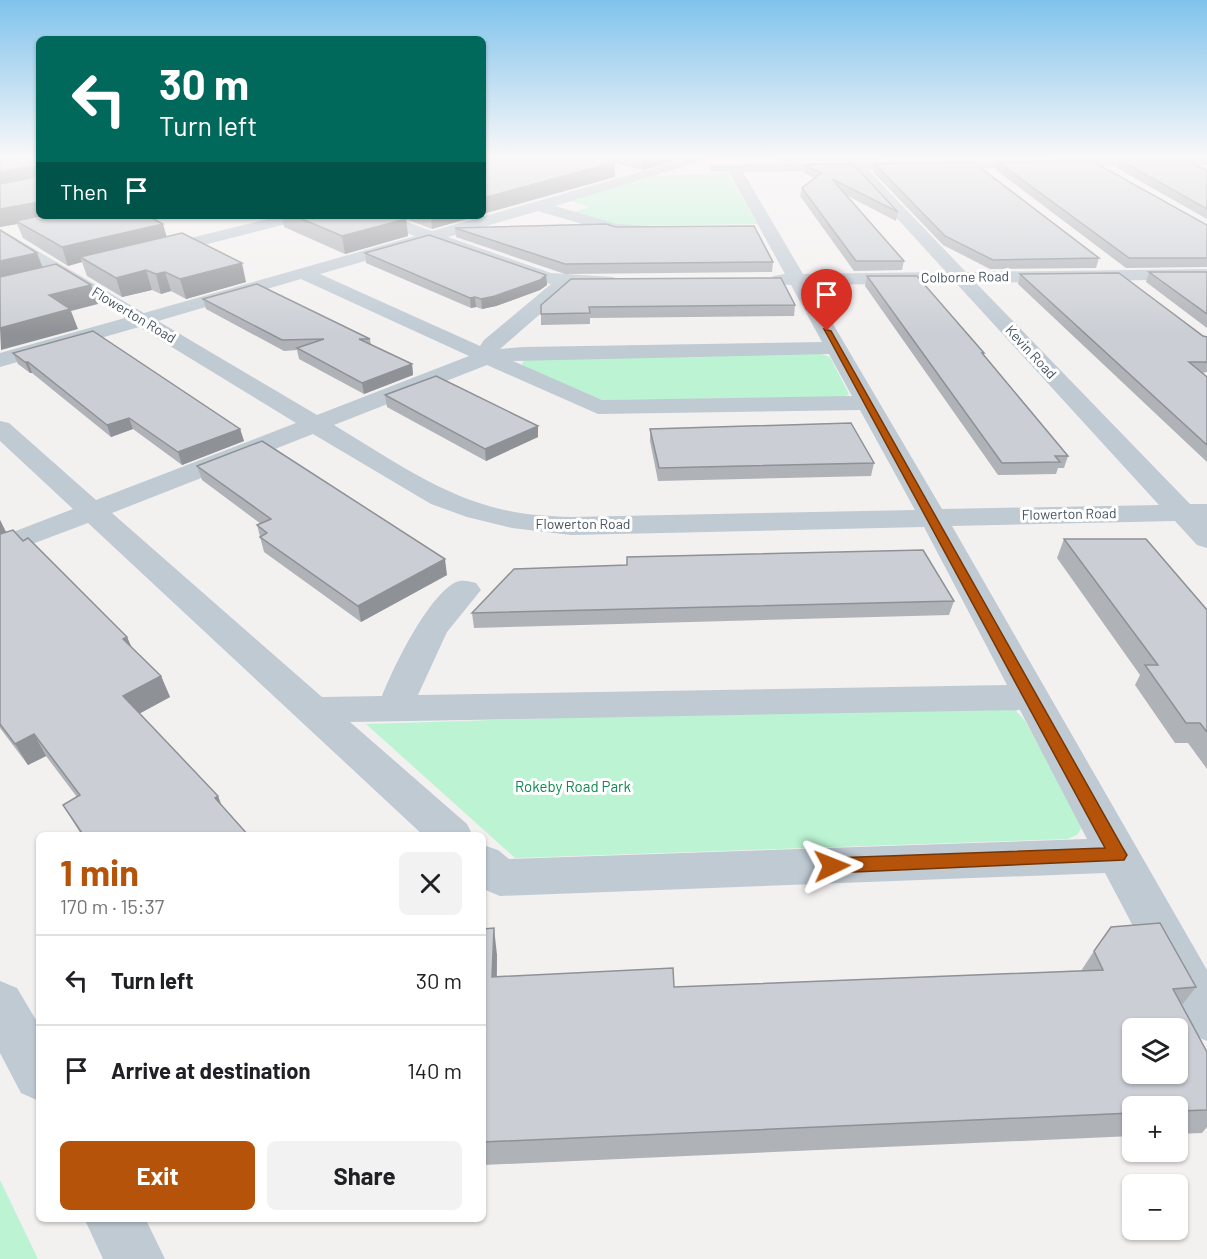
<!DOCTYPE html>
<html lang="en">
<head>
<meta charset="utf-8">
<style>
  :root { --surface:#fff; --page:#f2f2f2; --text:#202124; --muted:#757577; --line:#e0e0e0; --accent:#b45309 }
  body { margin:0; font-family:Barlow,sans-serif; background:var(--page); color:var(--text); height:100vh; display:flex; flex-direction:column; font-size:22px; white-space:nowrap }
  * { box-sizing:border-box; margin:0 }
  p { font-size:20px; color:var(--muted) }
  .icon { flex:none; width:33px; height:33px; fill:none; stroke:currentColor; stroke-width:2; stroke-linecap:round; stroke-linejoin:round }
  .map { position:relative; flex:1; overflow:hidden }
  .side { position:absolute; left:36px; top:832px; width:450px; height:390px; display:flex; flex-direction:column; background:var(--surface); border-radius:9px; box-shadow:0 2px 4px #0004 }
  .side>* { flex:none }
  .top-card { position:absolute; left:36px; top:36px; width:450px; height:183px; border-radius:9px; box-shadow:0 2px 4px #0004; background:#00695c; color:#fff; overflow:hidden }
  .controls { position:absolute; left:1122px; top:1018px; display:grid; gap:12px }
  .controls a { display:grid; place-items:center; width:66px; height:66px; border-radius:9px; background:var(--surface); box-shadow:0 2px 4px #0004; font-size:30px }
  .pin { position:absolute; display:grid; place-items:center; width:51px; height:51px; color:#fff; margin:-62px -26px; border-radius:50% 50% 50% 0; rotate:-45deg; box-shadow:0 0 6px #0007 }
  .pin .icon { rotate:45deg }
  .me { position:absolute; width:66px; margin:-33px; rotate:88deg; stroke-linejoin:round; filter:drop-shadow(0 0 4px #0008) }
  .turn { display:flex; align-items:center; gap:21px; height:126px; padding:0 24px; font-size:27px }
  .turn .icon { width:78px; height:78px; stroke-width:2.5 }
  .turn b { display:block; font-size:42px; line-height:51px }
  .then { display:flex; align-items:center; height:57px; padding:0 24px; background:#0003; gap:12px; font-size:22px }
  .round { display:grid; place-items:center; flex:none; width:63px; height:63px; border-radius:9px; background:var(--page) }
  .headline { display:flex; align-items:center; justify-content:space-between; height:102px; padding:0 24px }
  h1 { font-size:36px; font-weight:700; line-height:45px; color:var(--accent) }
  .action { display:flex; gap:12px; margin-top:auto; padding:12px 24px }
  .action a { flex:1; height:69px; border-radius:9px; background:var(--accent); color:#fff; font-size:24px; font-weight:700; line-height:69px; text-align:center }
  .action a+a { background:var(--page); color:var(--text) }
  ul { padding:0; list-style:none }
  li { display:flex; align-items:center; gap:18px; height:90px; padding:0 24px; border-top:2px solid var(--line) }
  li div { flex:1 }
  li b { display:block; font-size:22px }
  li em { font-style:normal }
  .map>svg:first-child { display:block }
</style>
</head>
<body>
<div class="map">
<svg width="1207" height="1259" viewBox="0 0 1207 1259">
  <rect width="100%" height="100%" fill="#f3f0f0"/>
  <g fill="#bbf3d3">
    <path d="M728,173L757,224L620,226L574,212L590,207L570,201L655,176Z"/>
    <path d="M819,353L830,357L849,394L844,397L602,400L521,366L524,360Z"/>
    <path d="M1003,704L1016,711L1025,721L1080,820L1081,829L1077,835L1067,839L515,858L366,724Z"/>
    <path d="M0,1180L38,1259H0Z"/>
  </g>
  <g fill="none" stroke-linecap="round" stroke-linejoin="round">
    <g fill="#bfcad3" fill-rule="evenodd">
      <path d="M693,157H715L555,206L617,224L650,226L652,229L650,232L616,234L538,211L448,237L551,273L613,277L622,283L613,289L570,288L500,349L523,347L822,342L791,285L773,284L770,280L773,276L785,274L729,172L710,171V165L845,162L842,157H856L860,162L1207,157V165L868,170L966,272L1207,269V279L976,283L1190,504H1207V548L1197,545L1175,521L952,526L1207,970V1041L1190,1034L1105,873L500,896L483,889V845L498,850L509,859L1087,839L1020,710L350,722L467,824L473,836H424L88,523L0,556V537L73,509L0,441V421L9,423L96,500L296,423L139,327L0,367V353L125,318L0,241V229L144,313L415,236L369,219L367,216H390L432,231ZM853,170L946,272L803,274L743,172ZM431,242L540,282L551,284L484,340L480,346L320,274ZM301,279L469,356L317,415L158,321ZM956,283L1159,505L942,509L810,285ZM829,354L852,396L602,400L513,361ZM487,365L598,414L860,410L915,510L571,517C543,516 516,514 489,506C433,490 384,455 334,425ZM313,434L431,504L467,517L512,528L571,535L924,527L1007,685L418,695L447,632L481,590L476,583C469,581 461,579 454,583C426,600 394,666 382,696L322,697L112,513Z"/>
      <path d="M281,216H308L306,219L156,257L147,252L150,248Z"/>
      <path d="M0,981L17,988L39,1025V1101L21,1093L0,1053Z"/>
      <path d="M85,1220H146L165,1259H103Z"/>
    </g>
  </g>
  <g fill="#afb2b7">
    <path d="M0,157H39V216L167,237L246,282L186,299L171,291L161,294L152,290L122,297L87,276L82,262L68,266L23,238L17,224L0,227Z"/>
    <path d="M483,157H690L643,170L615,163V177Z"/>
    <path d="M773,157H842L841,160L780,161Z"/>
    <path d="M859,157H960L861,160Z"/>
    <path d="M1120,160L1207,170V219L1117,168Z"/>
    <path d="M998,162L1207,225V267L1126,268L996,170Z"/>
    <path d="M875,164L1099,258L1096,268L990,269L943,245L873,172Z"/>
    <path d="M805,165L898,212L896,221L846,195L904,261L902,270L854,271L800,196L802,188L814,178L804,173Z"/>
    <path d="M282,216H477L432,229L406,219L408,236L345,254L284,227Z"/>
    <path d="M616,227L773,262L772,272L565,274L456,237L455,228Z"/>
    <path d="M365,253L546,275L547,285L540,290L496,306L482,309L476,307L471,308L366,263Z"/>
    <path d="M1149,272H1207V328L1146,282Z"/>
    <path d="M1020,274L1207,337V372L1202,373L1207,377V462L1018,284Z"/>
    <path d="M867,276L984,353V355L1068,456L1064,468H1058L1056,474L998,475L865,286Z"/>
    <path d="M203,299L370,339L371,345L412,364L413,375L364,394L299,359L297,350L284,351L206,309Z"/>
    <path d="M541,305H795L794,316L590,318V324L541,325Z"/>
    <path d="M13,353L240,429L244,441L182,465L133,429L111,437L32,373H30L18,364Z"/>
    <path d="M385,395L538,437L486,461L387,407Z"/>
    <path d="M650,429L874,463L871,476L658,481L650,441Z"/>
    <path d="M197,466L447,575L361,622L264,552L257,525L261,524L202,480Z"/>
    <path d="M0,520L6,532L23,541L127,637L132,648L161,676L170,697L139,714L218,796L221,805L249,836H82L63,805L77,797L46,756L28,765L0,728Z"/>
    <path d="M1064,539L1207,610V769L1188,743H1175L1135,685L1140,675L1057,558Z"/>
    <path d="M626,565L954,601L949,615L474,628L472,613Z"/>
    <path d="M483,929L497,955V976L674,987L1081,971L1094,951L1196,987L1182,1005L1207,1052V1127L1202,1133L1178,1134V1107H1132V1136L483,1165Z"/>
  </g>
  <g fill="#8e9195">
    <path d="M483,157H511L483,165Z"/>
    <path d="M643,157H690L643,170Z"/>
    <path d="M615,162V177L483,214V198Z"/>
    <path d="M33,166L39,181L0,189V172Z"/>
    <path d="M39,202V216L16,221L17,224L0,227V209Z"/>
    <path d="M431,216H477L432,229Z"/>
    <path d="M406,219L408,236L345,254L342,236Z"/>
    <path d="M163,224L168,241L80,257L82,262L68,266L62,247Z"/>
    <path d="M37,253L44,271L0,282V261Z"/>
    <path d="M242,263L246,282L186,299L180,279Z"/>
    <path d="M146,270L152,290L122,297L116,278Z"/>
    <path d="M165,272L171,291L161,294L156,274Z"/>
    <path d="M546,275L547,285L540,290L496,306L482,309L481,299Z"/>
    <path d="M91,285L98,304L71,311L78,329L1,350L0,328L49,295Z"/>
    <path d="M475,297L476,307L471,308L470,298Z"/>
    <path d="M25,362H28L32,373H30Z"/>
    <path d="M412,364L413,375L364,394L362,383Z"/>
    <path d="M129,418L133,429L111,437L107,425Z"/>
    <path d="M538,426V437L486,461L485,449Z"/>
    <path d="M240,429L244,441L182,465L178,452Z"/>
    <path d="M0,520L6,532L0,536Z"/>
    <path d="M445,559L447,575L361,622L358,606Z"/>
    <path d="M127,637L136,658L123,639Z"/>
    <path d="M161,676L170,697L133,717L123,696Z"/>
    <path d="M34,734L46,756L28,765L15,744Z"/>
    <path d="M218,796L226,817L215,798Z"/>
    <path d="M494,928L497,955L496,1002L492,977Z"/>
  </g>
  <g fill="#cbcfd5" stroke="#8e9195" stroke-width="1.5" fill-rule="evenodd">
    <path d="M0,157H39V202L0,209V184L34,177L36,168L33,166L0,172Z"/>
    <path d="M497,157H597L615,162L483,198V162Z"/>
    <path d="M1120,160H1185L1207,170V209Z"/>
    <path d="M1092,161L1207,225V258H1129L998,162Z"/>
    <path d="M973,162L1099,258L993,260L945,236L875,164Z"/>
    <path d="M853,164L898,212L832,179L904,261H856L802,188L821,173L805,165Z"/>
    <path d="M39,216H148L163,224L62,247L16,221Z"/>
    <path d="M295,216H398L406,219L342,236Z"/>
    <path d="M606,224L616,227L754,226L773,262L565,264L455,228Z"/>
    <path d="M0,230L37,253L0,261Z"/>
    <path d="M182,233L242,263L180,279L165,272L156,274L146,270L116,278L80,257Z"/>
    <path d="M429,235L546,275L540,280L495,296L481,299L475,297L470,298L365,253Z"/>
    <path d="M56,264L91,285L49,295L70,309L0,328V277Z"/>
    <path d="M1149,272H1207V314Z"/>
    <path d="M1119,273L1203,336L1207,337V362H1189L1207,377V445L1020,274Z"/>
    <path d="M867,276H917L984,353H982L1068,456H1055L1060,462L1002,463Z"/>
    <path d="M781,278L795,305L589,307L590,313L541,314V305L571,279Z"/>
    <path d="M257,284L370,339H359L412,364L362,383L297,348L324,339L282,340L203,299Z"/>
    <path d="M93,331L240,429L178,452L129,418L107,425L28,362H25L13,353Z"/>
    <path d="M436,376L538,426L485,449L385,395Z"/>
    <path d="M851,423L874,463L659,468L650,429Z"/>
    <path d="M262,441L445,559L358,606L260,537L267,533L257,525L271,519L197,466Z"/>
    <path d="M13,530L23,541L28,538L127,637L123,639L161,676L123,696L218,796L215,798L249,836H84L63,805L80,795L34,734L15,744L0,724V534Z"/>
    <path d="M1064,539H1146L1207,610V732L1200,723H1186L1145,665H1158Z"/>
    <path d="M923,550L954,601L472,613L514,569L627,565V557Z"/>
    <path d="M1160,923L1196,987L1173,989L1207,1052V1110L1178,1111V1107H1132V1113L483,1142V929L494,928L492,977L673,968L674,987L1103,970L1094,951L1111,927ZM1132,1029H1178V1074H1132Z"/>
  </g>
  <linearGradient id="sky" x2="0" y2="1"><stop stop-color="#80c3ec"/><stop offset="0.47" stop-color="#faf8f8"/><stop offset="1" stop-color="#faf8f8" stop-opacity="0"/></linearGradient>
  <rect width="1207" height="334" fill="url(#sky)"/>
  <path fill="#b45309" stroke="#753606" stroke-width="1.5" d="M824,329L831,331L1124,850L1127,855L1124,860L832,873L826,871L824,866L826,861L832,858L1105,848Z"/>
  <g text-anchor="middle" stroke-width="6" stroke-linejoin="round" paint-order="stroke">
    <g font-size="14" fill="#46535f" stroke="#fff">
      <text transform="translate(965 277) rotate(-1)" y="5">Colborne Road</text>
      <text transform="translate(134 315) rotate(31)" y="5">Flowerton Road</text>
      <text transform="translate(1031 352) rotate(47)" y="5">Kevin Road</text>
      <text transform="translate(1069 514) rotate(-1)" y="5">Flowerton Road</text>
      <text x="583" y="529">Flowerton Road</text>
    </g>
    <g font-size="15" fill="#0f884f" stroke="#fff">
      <text x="573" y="792">Rokeby Road Park</text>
    </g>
  </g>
</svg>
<div class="controls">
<a><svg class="icon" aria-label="layers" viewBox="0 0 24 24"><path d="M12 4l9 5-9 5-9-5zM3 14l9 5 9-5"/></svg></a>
<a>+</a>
<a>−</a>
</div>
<div class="pin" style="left:827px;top:331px;background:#d93025"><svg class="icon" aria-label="arrive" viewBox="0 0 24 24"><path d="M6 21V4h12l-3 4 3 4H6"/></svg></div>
<svg class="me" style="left:832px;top:866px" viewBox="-20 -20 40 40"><path d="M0-17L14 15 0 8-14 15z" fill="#b45309" stroke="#fff" stroke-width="4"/></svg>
<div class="top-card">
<div class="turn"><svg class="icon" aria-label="left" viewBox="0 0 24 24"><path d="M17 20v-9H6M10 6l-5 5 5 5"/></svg><div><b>30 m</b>Turn left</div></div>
<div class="then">Then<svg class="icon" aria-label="arrive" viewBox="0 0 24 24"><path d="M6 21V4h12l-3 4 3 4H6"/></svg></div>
</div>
<section class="side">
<div class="headline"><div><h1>1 min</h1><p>170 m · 15:37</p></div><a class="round"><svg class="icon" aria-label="close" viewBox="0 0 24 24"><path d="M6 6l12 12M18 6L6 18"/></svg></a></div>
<ul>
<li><svg class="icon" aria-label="left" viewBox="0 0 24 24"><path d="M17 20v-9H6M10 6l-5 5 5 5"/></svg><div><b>Turn left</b></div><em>30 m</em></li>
<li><svg class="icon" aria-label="arrive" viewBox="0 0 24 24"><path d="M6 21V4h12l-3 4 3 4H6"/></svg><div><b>Arrive at destination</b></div><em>140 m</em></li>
</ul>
<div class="action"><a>Exit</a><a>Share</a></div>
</section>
</div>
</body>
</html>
